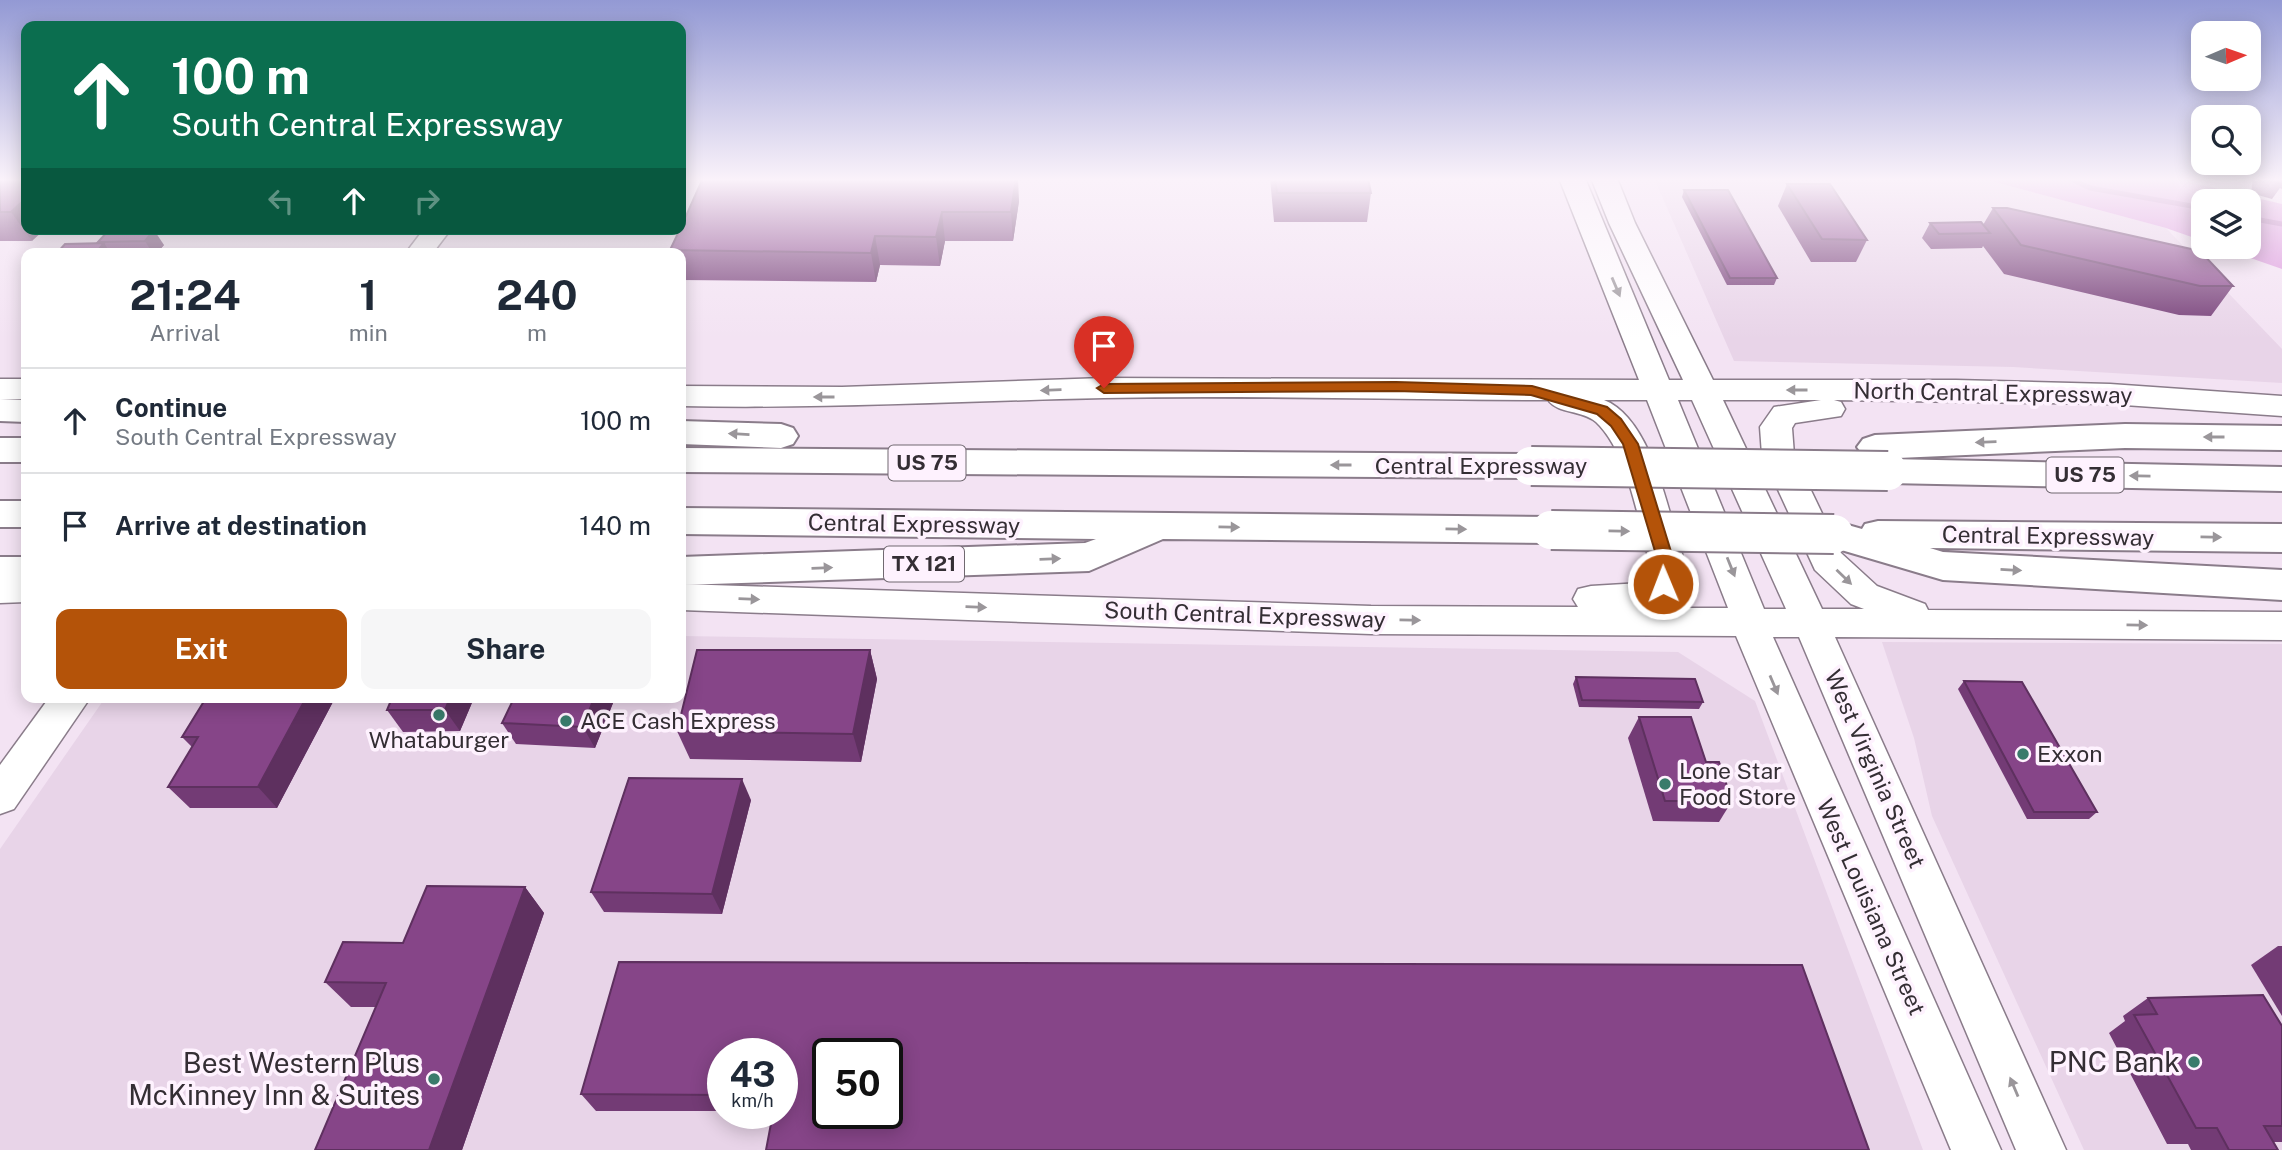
<!DOCTYPE html>
<html lang="en">
<head>
<meta charset="utf-8">
<style>
  :root { --surface:#fff; --page:#f6f6f7; --text:#1f2937; --muted:#747a83; --line:#e0e1e3; --accent:#b45309 }
  body { margin:0; font-family:"Public Sans",sans-serif; background:var(--page); color:var(--text); height:100vh; display:flex; flex-direction:column; font-size:26px; white-space:nowrap }
  * { box-sizing:border-box; margin:0 }
  p { font-size:23px; color:var(--muted) }
  .icon { flex:none; width:38px; height:38px; fill:none; stroke:currentColor; stroke-width:2; stroke-linecap:round; stroke-linejoin:round }
  .map { position:relative; flex:1; overflow:hidden }
  .side { position:absolute; left:21px; top:248px; width:665px; height:455px; display:flex; flex-direction:column; background:var(--surface); border-radius:14px; box-shadow:0 4px 18px #0003 }
  .side>* { flex:none }
  .banner { position:absolute; left:21px; top:21px; width:665px; height:214px; border-radius:14px; box-shadow:0 4px 18px #0003; background:#0b6e4f; color:#fff; overflow:hidden }
  .needle { width:46px; rotate:88deg }
  .controls { position:absolute; left:2191px; top:21px; display:grid; gap:14px }
  .controls a { display:grid; place-items:center; width:70px; height:70px; border-radius:14px; background:var(--surface); box-shadow:0 4px 18px #0003; font-size:35px }
  .speed { position:absolute; left:707px; top:1038px; display:flex; gap:14px; font-size:35px; font-weight:700; text-align:center }
  .speed>* { display:grid; place-content:center; width:91px; height:91px; border-radius:50%; background:var(--surface); box-shadow:0 4px 18px #0003; line-height:1 }
  .speed small { font-size:18px; font-weight:400 }
  .speed .limit { border:4px solid #111; border-radius:10px; background:#fff; color:#111 }
  .pin { position:absolute; display:grid; place-items:center; width:60px; height:60px; color:#fff; margin:-72px -30px; border-radius:50% 50% 50% 0; rotate:-45deg; box-shadow:0 0 7px #0007 }
  .pin .icon { rotate:45deg }
  .me { position:absolute; width:77px; margin:-38px; rotate:359deg; stroke-linejoin:round; filter:drop-shadow(0 0 5px #0008) }
  .turn { display:flex; align-items:center; gap:24px; height:147px; padding:0 35px; font-size:32px }
  .turn .icon { width:91px; height:91px; stroke-width:2.5 }
  .turn b { display:block; font-size:49px; line-height:60px }
  .lanes { display:flex; align-items:center; height:66px; padding:0 35px; background:#0003; justify-content:center; gap:35px; direction:ltr }
  .lanes .off { opacity:.35 }
  .eta { display:flex; justify-content:space-evenly; align-items:center; height:119px; text-align:center }
  .eta b { font-size:42px; font-weight:700; line-height:49px }
  .button { display:flex; gap:14px; margin-top:auto; padding:14px 35px }
  .button a { flex:1; height:80px; border-radius:14px; background:var(--accent); color:#fff; font-size:28px; font-weight:700; line-height:80px; text-align:center }
  .button a+a { background:var(--page); color:var(--text) }
  ul { padding:0; list-style:none }
  li { display:flex; align-items:center; gap:21px; height:105px; padding:0 35px; border-top:2px solid var(--line) }
  li div { flex:1 }
  li b { display:block; font-size:26px }
  li em { font-style:normal }
  .map>svg:first-child { display:block }
</style>
</head>
<body>
<div class="map">
<svg width="2282" height="1150" viewBox="0 0 2282 1150">
  <rect width="100%" height="100%" fill="#f3e3f3"/>
  <g fill="#e8d4e8" fill-rule="evenodd">
    <path d="M1654,178H1980L2166,228L2282,349V383L2013,367L1734,361Z"/>
    <path d="M681,636L1678,652L1755,701L1923,1150H0V849L105,698H681ZM723,1054H782V1113H723ZM828,1054H887V1113H828Z"/>
    <path d="M1882,642L2282,644V1150H2084L1932,816L1914,738Z"/>
  </g>
  <path fill="#da94db" d="M1980,178H2171L2282,204V269L2219,247H2249V201H2203V241L2166,228Z"/>
  <g fill="none" stroke-linecap="round" stroke-linejoin="round">
    <g stroke="#b571b7" stroke-width="5">
      <path d="M2069,178L2090,188L2203,208"/>
      <path d="M2249,218L2282,224"/>
    </g>
    <g stroke="#8a7c8a" stroke-width="3">
      <g id="secondary">
        <path d="M1559,178H1585L1669,380H1683L1609,223L1591,178H1617L1635,223L1713,380H1956L2110,384L2282,396V416L2110,404L1834,400L1841,402L1845,409L1841,416L1795,423L1792,428L1794,455L1841,553L1877,586L1925,604L1928,610L2282,612V640L1835,637L2066,1150H2016L1799,637H1773L2001,1150H1951L1736,636L1371,634L681,610V584L1371,606L1578,607L1573,599L1578,589L1591,586L1641,583L1648,577L1651,568C1639,525 1629,453 1596,422C1583,410 1558,414 1548,400C1400,400 1252,395 1104,398C963,401 822,409 681,406V386L842,387L1104,378L1639,380ZM1604,400H1647L1728,608H1654C1670,603 1686,584 1685,567C1684,557 1679,545 1676,535C1665,495 1647,417 1604,400ZM1678,400H1692L1786,609H1764ZM1723,400H1821L1774,407L1760,427L1762,455L1815,570L1851,604L1864,609H1822Z"/>
        <path d="M424,229H451L432,254H405Z"/>
        <rect x="0" y="379" width="26" height="20"/>
        <path d="M26,576V602L0,603V577Z"/>
        <path d="M49,698H90L14,809L0,814V765Z"/>
      </g>
    </g>
    <g stroke="#8a7c8a" stroke-width="4">
      <g id="highway">
        <path d="M0,399L26,400V422L0,421Z"/>
        <path d="M681,421L781,424L793,428L798,436L793,444L781,448L681,444Z"/>
        <path d="M2125,424L2282,426V450L2125,448L1875,459L1863,455L1857,447L1863,439L1875,435Z"/>
        <rect x="0" y="438" width="26" height="24"/>
        <path d="M681,448L1531,454L1544,457L1549,466L1544,475L1531,478L681,472Z"/>
        <path d="M1888,459L2282,467V491L1888,483L1875,480L1870,471L1875,462Z"/>
        <rect x="0" y="501" width="26" height="26"/>
        <path d="M681,508L1551,517L1564,521L1570,530L1564,539L1551,543L1163,539L1089,571L681,585V557L1085,543L1096,539L681,534Z"/>
        <path d="M1834,521L1862,529L1865,524L1878,521L2282,524V552L1930,548L1943,552L2282,570V600L1943,580L1821,544L1815,534L1821,524Z"/>
        <rect x="0" y="557" width="26" height="28"/>
      </g>
    </g>
    <use href="#secondary" fill="#fff" fill-rule="evenodd"/>
    <use href="#highway" fill="#fff" fill-rule="evenodd"/>
    <g stroke="#8a7c8a" stroke-width="42" stroke-linecap="butt">
      <g id="highway-bridge">
        <path d="M1531,466L1888,471"/>
        <path d="M1551,530L1834,534"/>
      </g>
    </g>
    <use href="#highway-bridge" stroke="#fff" stroke-width="38"/>
  </g>
  <g fill="#733b75" fill-rule="evenodd">
    <path d="M0,178L32,241H0Z"/>
    <path d="M1270,178H1368L1371,193L1367,222H1274Z"/>
    <path d="M2253,178H2282V189L2280,188L2272,199L2251,193Z"/>
    <path d="M1787,184L1867,240L1856,262H1811L1778,206Z"/>
    <path d="M1684,190L1777,278L1774,285H1727L1682,197Z"/>
    <path d="M1019,201L1013,241H945L940,266L880,265L876,282L681,280V254H671L670,250Z"/>
    <path d="M1993,208L2233,286L2211,316L2179,315L2004,274L1983,246L1982,248L1931,249L1922,238L1930,223L1983,225Z"/>
    <path d="M108,231L164,245L156,254H56L99,243L98,242Z"/>
    <path d="M870,650L877,679L861,762L690,759L677,731Z"/>
    <path d="M1576,677L1703,702L1699,709L1579,707L1573,684Z"/>
    <path d="M1964,681L2097,812L2089,819H2027L1958,689Z"/>
    <path d="M206,698H335L277,808H190L168,787L192,747L182,737Z"/>
    <path d="M474,698L460,731L403,732L387,710Z"/>
    <path d="M615,698L595,748L516,744L502,723Z"/>
    <path d="M1639,717L1706,762L1732,801L1719,822L1653,821L1628,738Z"/>
    <path d="M751,800L722,914L604,912L591,892Z"/>
    <path d="M525,887L544,913L462,1150H315L376,1007H351L325,982L403,943Z"/>
    <path d="M2278,946H2282V1016L2251,965Z"/>
    <path d="M619,962L1802,965L1869,1150H766L773,1113H782V1054H723V1111H596L581,1094ZM828,1054H887V1113H828Z"/>
    <path d="M2148,998L2282,1026V1142H2273L2278,1150H2191L2188,1144H2167L2109,1033L2125,1021L2123,1016Z"/>
  </g>
  <g fill="#5e305f">
    <path d="M1016,178H1018L1019,201L1013,241L1011,212Z"/>
    <path d="M26,198V229H45L32,241L11,212Z"/>
    <path d="M942,212L945,241L940,266L936,237Z"/>
    <path d="M154,230L164,245L156,254H153L145,241Z"/>
    <path d="M875,236L880,265L876,282L871,253Z"/>
    <path d="M104,243L111,254H95Z"/>
    <path d="M870,650L877,679L861,762L853,734Z"/>
    <path d="M306,698H335L277,808L258,787Z"/>
    <path d="M450,698H474L460,731L445,710Z"/>
    <path d="M594,698H615L595,748L583,727Z"/>
    <path d="M742,779L751,800L722,914L712,894Z"/>
    <path d="M525,887L544,913L462,1150H429Z"/>
  </g>
  <g fill="#864588" stroke="#5e305f" stroke-width="2" fill-rule="evenodd">
    <path d="M0,178H26V198L11,212H0Z"/>
    <path d="M703,178H1016L1011,212H942L936,237L875,236L871,253L670,250L680,229H681V227Z"/>
    <path d="M1275,178H1368L1371,193H1277Z"/>
    <path d="M2262,178H2282V184L2262,179Z"/>
    <path d="M1787,184H1830L1867,240L1822,239Z"/>
    <path d="M1684,190H1728L1777,278H1730Z"/>
    <path d="M1993,208H2007L2200,251L2233,286H2200L2021,245Z"/>
    <path d="M1981,222L1990,233L1939,234L1930,223Z"/>
    <path d="M154,230L145,241L98,242L108,231Z"/>
    <path d="M104,243L95,254H56L65,244Z"/>
    <path d="M697,650H870L853,734L677,731Z"/>
    <path d="M1576,677L1695,679L1703,702L1582,700Z"/>
    <path d="M1964,681L2022,682L2097,812H2034Z"/>
    <path d="M206,698H306L258,787H168L198,737H182Z"/>
    <path d="M392,698H450L445,710H387Z"/>
    <path d="M514,698H594L583,727L502,723Z"/>
    <path d="M1639,717H1691L1706,762H1719L1732,801H1665Z"/>
    <path d="M629,778L742,779L712,894L591,892Z"/>
    <path d="M427,886L525,887L429,1150H315L386,983L325,982L343,942L403,943Z"/>
    <path d="M619,962L1802,965L1869,1150H766L773,1113H782V1054H723V1095L581,1094ZM828,1054H887V1113H828Z"/>
    <path d="M2263,995L2282,1026V1126H2264L2278,1150H2229L2217,1128H2196L2134,1015L2157,1014L2148,998Z"/>
  </g>
  <defs><path id="oneway-solid" d="M-6-.8H1V-3.2L6.5 0L1 3.2V.8H-6Z" transform="scale(1.75)"/></defs>
  <g fill="#9a969a">
    <use href="#oneway-solid" transform="translate(1616 287) rotate(67)"/>
    <use href="#oneway-solid" transform="translate(1051 390) rotate(178)"/>
    <use href="#oneway-solid" transform="translate(1797 390) rotate(180)"/>
    <use href="#oneway-solid" transform="translate(824 397) rotate(-180)"/>
    <use href="#oneway-solid" transform="translate(739 434) rotate(-177)"/>
    <use href="#oneway-solid" transform="translate(2214 437) rotate(-180)"/>
    <use href="#oneway-solid" transform="translate(1986 442) rotate(178)"/>
    <use href="#oneway-solid" transform="translate(1341 465) rotate(-180)"/>
    <use href="#oneway-solid" transform="translate(2140 476) rotate(-179)"/>
    <use href="#oneway-solid" transform="translate(1229 527) rotate(1)"/>
    <use href="#oneway-solid" transform="translate(1456 529) rotate(1)"/>
    <use href="#oneway-solid" transform="translate(1619 531) rotate(1)"/>
    <use href="#oneway-solid" transform="translate(2211 537) rotate(1)"/>
    <use href="#oneway-solid" transform="translate(1050 559) rotate(-2)"/>
    <use href="#oneway-solid" transform="translate(1731 567) rotate(68)"/>
    <use href="#oneway-solid" transform="translate(822 568) rotate(-2)"/>
    <use href="#oneway-solid" transform="translate(2011 570) rotate(3)"/>
    <use href="#oneway-solid" transform="translate(1844 577) rotate(44)"/>
    <use href="#oneway-solid" transform="translate(749 599) rotate(2)"/>
    <use href="#oneway-solid" transform="translate(976 607) rotate(2)"/>
    <use href="#oneway-solid" transform="translate(1410 620) rotate(1)"/>
    <use href="#oneway-solid" transform="translate(2137 625) rotate(1)"/>
    <use href="#oneway-solid" transform="translate(1774 685) rotate(67)"/>
    <use href="#oneway-solid" transform="translate(2014 1087) rotate(-113)"/>
  </g>
  <linearGradient id="sky" x2="0" y2="1"><stop stop-color="#9399d4"/><stop offset="0.53" stop-color="#faf2fa"/><stop offset="1" stop-color="#faf2fa" stop-opacity="0"/></linearGradient>
  <rect width="2282" height="339" fill="url(#sky)"/>
  <path fill="#b45309" stroke="#753606" stroke-width="2" d="M1396,382L1532,386L1607,407L1621,419L1638,444L1676,568L1669,588H1658L1655,584L1660,568L1623,444L1611,426L1597,414L1531,395L1396,391L1104,393L1097,388L1104,384Z"/>
  <g fill="#397b6b" stroke="#fef2fe" stroke-width="2.5">
    <circle cx="439" cy="715" r="7"/>
    <circle cx="566" cy="721" r="7"/>
    <circle cx="2023" cy="754" r="7"/>
    <circle cx="1665" cy="784" r="7"/>
    <circle cx="2194" cy="1062" r="7"/>
    <circle cx="434" cy="1079" r="7"/>
  </g>
  <g text-anchor="middle" stroke-width="7" stroke-linejoin="round" paint-order="stroke">
    <g fill="#fef2fe" stroke="#716971" stroke-width="2">
      <rect x="888.5" y="445.5" width="77" height="35" rx="5"/>
      <rect x="2046.5" y="457.5" width="77" height="35" rx="5"/>
      <rect x="884" y="546.5" width="80" height="35" rx="5"/>
    </g>
    <g font-size="21" font-weight="bold" fill="#342e34">
      <text x="927" y="470">US 75</text>
      <text x="2085" y="482">US 75</text>
      <text x="924" y="571">TX 121</text>
    </g>
    <g font-size="23" fill="#342e34" stroke="#fef2fe">
      <text transform="translate(1993 393) rotate(1)" y="8">North Central Expressway</text>
      <text x="1481" y="474">Central Expressway</text>
      <text transform="translate(914 524) rotate(1)" y="8">Central Expressway</text>
      <text transform="translate(2048 536) rotate(1)" y="8">Central Expressway</text>
      <text transform="translate(1245 615) rotate(2)" y="8">South Central Expressway</text>
      <text transform="translate(1875 769) rotate(66)" y="8">West Virginia Street</text>
      <text transform="translate(1871 907) rotate(66)" y="8">West Louisiana Street</text>
    </g>
    <g font-size="23" fill="#342e34" stroke="#fef2fe" text-anchor="start">
      <text x="580" y="729">ACE Cash Express</text>
      <text x="439" y="748" text-anchor="middle">Whataburger</text>
      <text x="2037" y="762">Exxon</text>
      <text x="1679" y="779">Lone Star<tspan x="1679" dy="26">Food Store</tspan></text>
    </g>
    <g font-size="28" fill="#342e34" stroke="#fef2fe" text-anchor="end">
      <text x="2180" y="1072">PNC Bank</text>
      <text x="420" y="1073">Best Western Plus<tspan x="420" dy="32">McKinney Inn &amp; Suites</tspan></text>
    </g>
  </g>
</svg>
<div class="controls">
<a><svg class="needle" viewBox="-14 -14 28 28"><path d="M0-13l5 13h-10z" fill="#e53935"/><path d="M0 13l5-13h-10z" fill="#747a83"/></svg></a>
<a><svg class="icon" aria-label="search" viewBox="0 0 24 24"><circle cx="10" cy="10" r="6"/><path d="M15 15l6 6"/></svg></a>
<a><svg class="icon" aria-label="layers" viewBox="0 0 24 24"><path d="M12 4l9 5-9 5-9-5zM3 14l9 5 9-5"/></svg></a>
</div>
<div class="speed"><div>43<small>km/h</small></div><div class="limit">50</div></div>
<div class="pin" style="left:1104px;top:388px;background:#d93025"><svg class="icon" aria-label="arrive" viewBox="0 0 24 24"><path d="M6 21V4h12l-3 4 3 4H6"/></svg></div>
<svg class="me" style="left:1663px;top:584px" viewBox="-20 -20 40 40"><circle r="17" fill="#b45309" stroke="#fff" stroke-width="3"/><path d="M0-11L8 9 0 5-8 9z" fill="#fff"/></svg>
<div class="banner">
<div class="turn"><svg class="icon" aria-label="ahead" viewBox="0 0 24 24"><path d="M12 20V5M6 11l6-6 6 6"/></svg><div><b>100 m</b>South Central Expressway</div></div>
<div class="lanes"><svg class="icon off" aria-label="left" viewBox="0 0 24 24"><path d="M17 20v-9H6M10 6l-5 5 5 5"/></svg><svg class="icon" aria-label="ahead" viewBox="0 0 24 24"><path d="M12 20V5M6 11l6-6 6 6"/></svg><svg class="icon off" aria-label="right" viewBox="0 0 24 24"><path d="M7 20v-9h11M14 6l5 5-5 5"/></svg></div>
</div>
<section class="side">
<div class="eta">
<div><b>21:24</b><p>Arrival</p></div>
<div><b>1</b><p>min</p></div>
<div><b>240</b><p>m</p></div>
</div>
<ul>
<li><svg class="icon" aria-label="ahead" viewBox="0 0 24 24"><path d="M12 20V5M6 11l6-6 6 6"/></svg><div><b>Continue</b><p>South Central Expressway</p></div><em>100 m</em></li>
<li><svg class="icon" aria-label="arrive" viewBox="0 0 24 24"><path d="M6 21V4h12l-3 4 3 4H6"/></svg><div><b>Arrive at destination</b></div><em>140 m</em></li>
</ul>
<div class="button"><a>Exit</a><a>Share</a></div>
</section>
</div>
</body>
</html>
